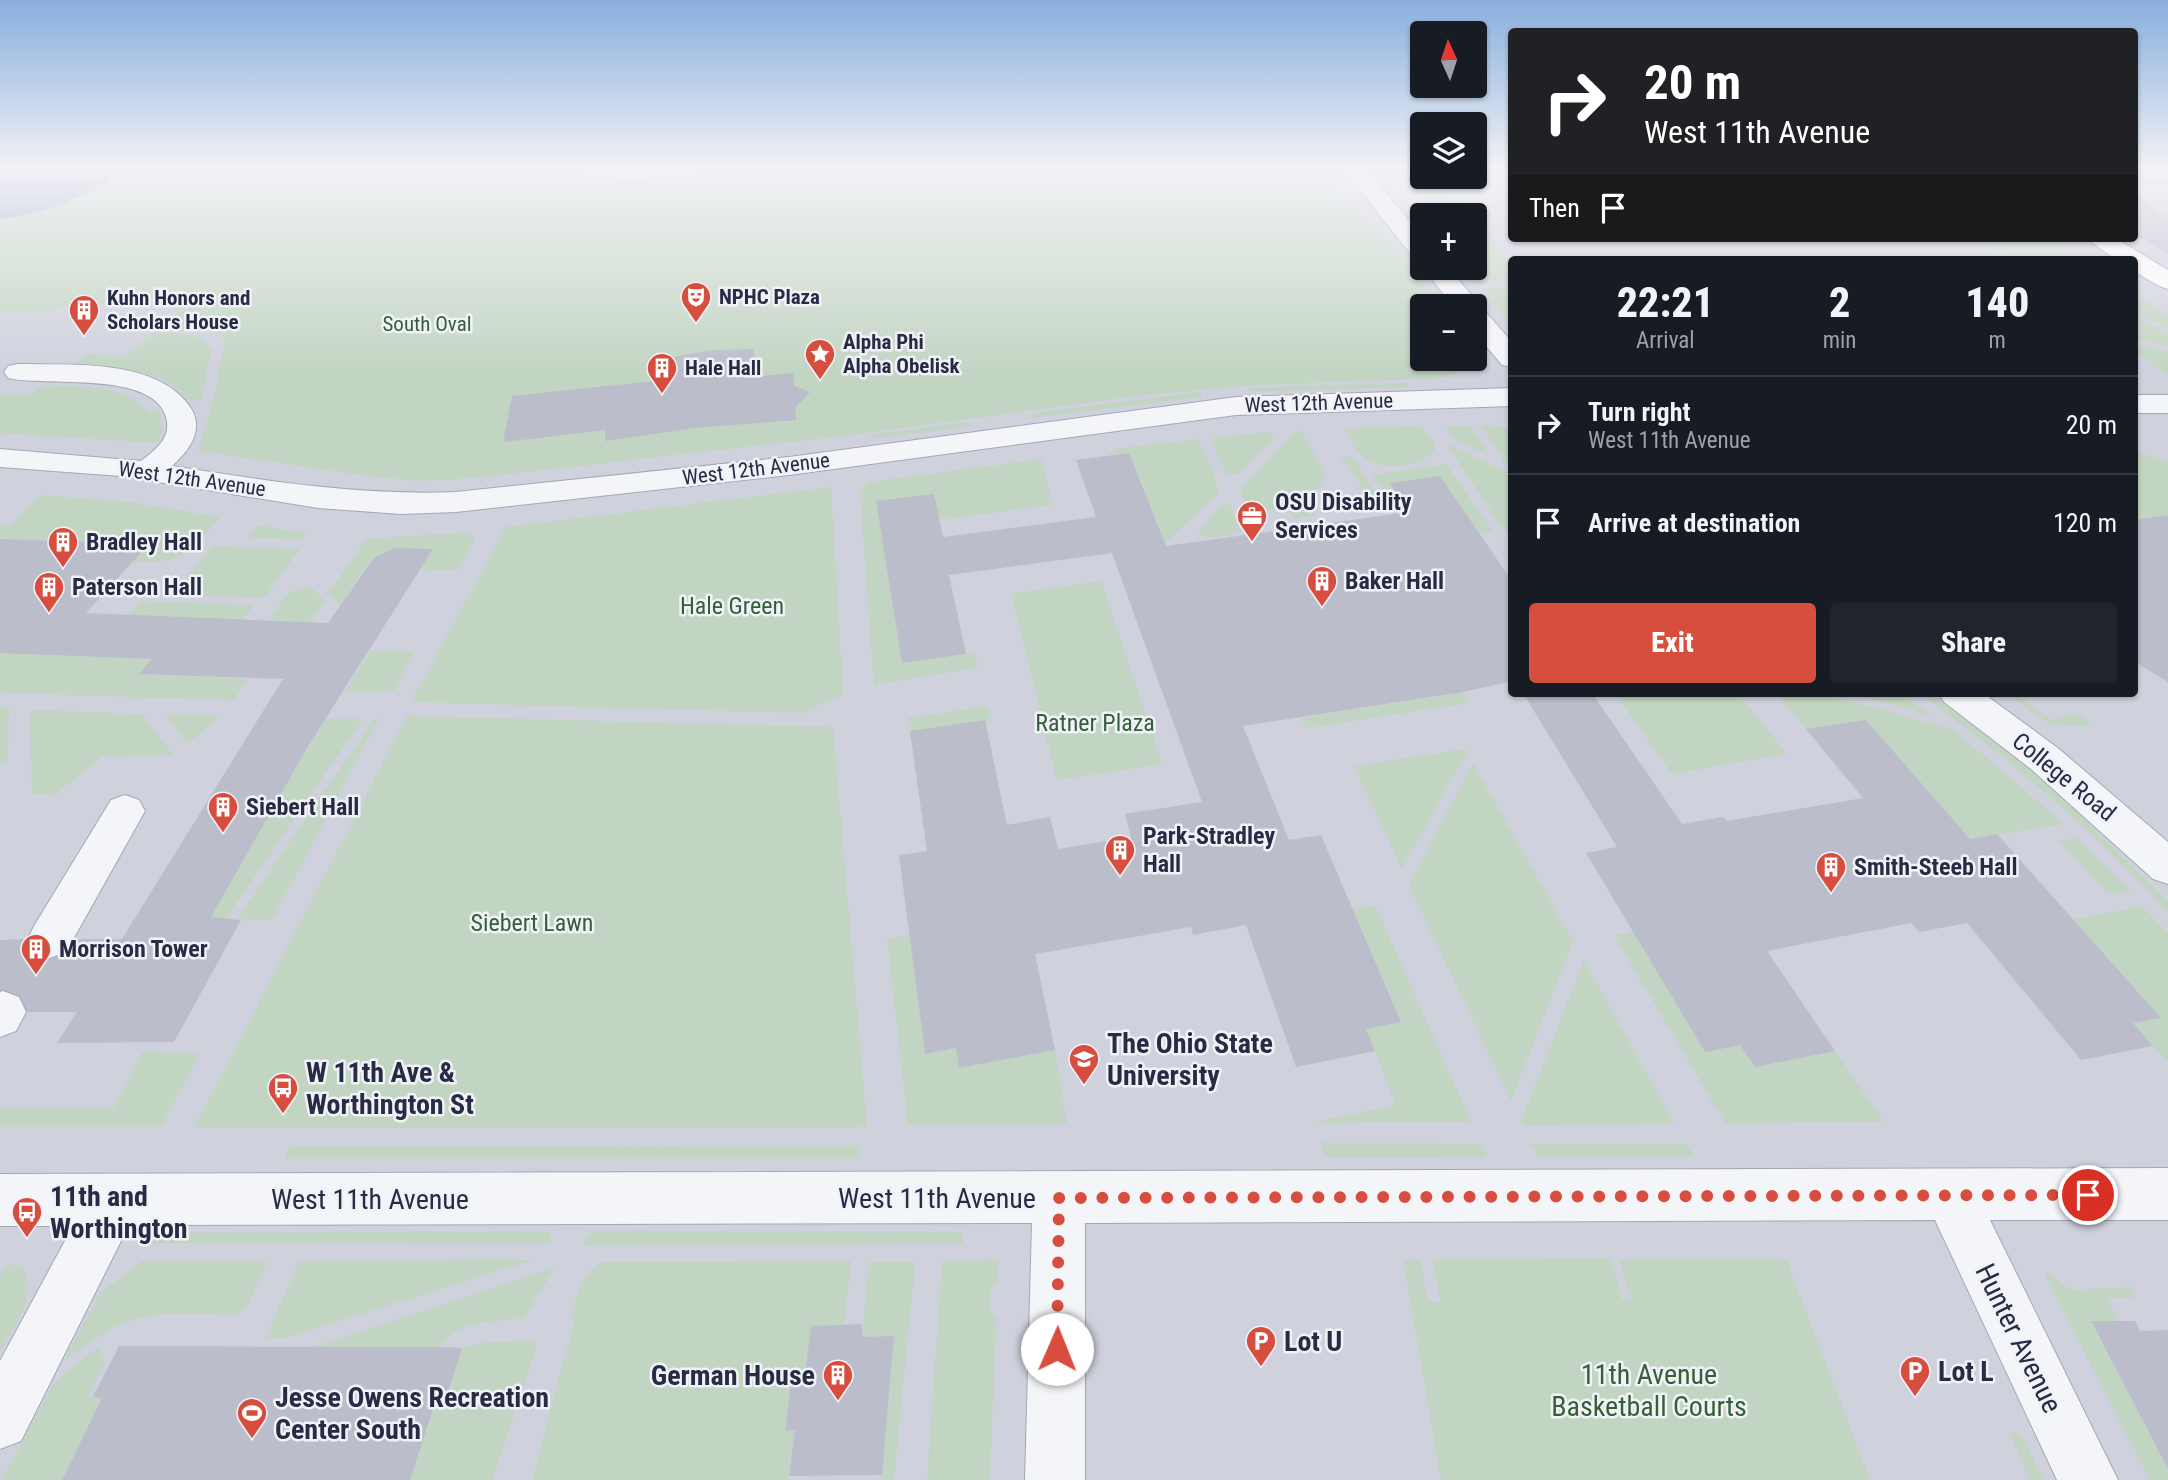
<!DOCTYPE html>
<html lang="en">
<head>
<meta charset="utf-8">
<style>
  :root { --surface:#171b24; --page:#20242c; --text:#f1f3f6; --muted:#9ea1a6; --line:#363941; --accent:#d74e3f }
  body { margin:0; font-family:"Roboto Condensed",sans-serif; background:var(--page); color:var(--text); height:100vh; display:flex; flex-direction:column; font-size:26px; white-space:nowrap }
  * { box-sizing:border-box; margin:0 }
  p { font-size:23px; color:var(--muted) }
  .icon { flex:none; width:38px; height:38px; fill:none; stroke:currentColor; stroke-width:2; stroke-linecap:round; stroke-linejoin:round }
  .map { position:relative; flex:1; overflow:hidden }
  .details { position:absolute; left:1508px; top:256px; width:630px; height:441px; display:flex; flex-direction:column; background:var(--surface); border-radius:7px; box-shadow:0 2px 5px #0004 }
  .details>* { flex:none }
  .guide { position:absolute; left:1508px; top:28px; width:630px; height:214px; border-radius:7px; box-shadow:0 2px 5px #0004; background:#202124; color:#fff; overflow:hidden }
  .needle { width:46px; rotate:357deg }
  .controls { position:absolute; left:1410px; top:21px; display:grid; gap:14px }
  .controls a { display:grid; place-items:center; width:77px; height:77px; border-radius:7px; background:var(--surface); box-shadow:0 2px 5px #0004; font-size:35px }
  .pin { position:absolute; display:grid; place-items:center; width:60px; height:60px; color:#fff; margin:-30px; border:4px solid #fff; border-radius:50%; box-shadow:0 2px 7px #0007 }
  .me { position:absolute; width:77px; margin:-38px; rotate:1deg; stroke-linejoin:round; filter:drop-shadow(0 0 5px #0008) }
  .turn { display:flex; align-items:center; gap:24px; height:147px; padding:0 21px; font-size:32px }
  .turn .icon { width:91px; height:91px; stroke-width:2.5 }
  .turn b { display:block; font-size:49px; line-height:60px }
  .then { display:flex; align-items:center; height:66px; padding:0 21px; background:#0003; gap:14px; font-size:26px }
  .eta { display:flex; justify-content:space-evenly; align-items:center; height:119px; text-align:center }
  .eta b { font-size:42px; font-weight:800; line-height:49px }
  .action { display:flex; gap:14px; margin-top:auto; padding:14px 21px }
  .action a { flex:1; height:80px; border-radius:7px; background:var(--accent); color:#fff; font-size:28px; font-weight:800; line-height:80px; text-align:center }
  .action a+a { background:var(--page); color:var(--text) }
  ul { padding:0; list-style:none }
  li { display:flex; align-items:center; gap:21px; height:98px; padding:0 21px; border-top:2px solid var(--line) }
  li div { flex:1 }
  li b { display:block; font-size:26px }
  li em { font-style:normal }
  .map>svg:first-child { display:block }
</style>
</head>
<body>
<div class="map">
<svg width="2168" height="1480" viewBox="0 0 2168 1480">
  <rect width="100%" height="100%" fill="#e1e2eb"/>
  <path fill="#cfd1dd" fill-rule="evenodd" d="M0,167H1423V177H1475V167H1512V238H2135V167H2168V1480H0ZM1423,215H1475V268H1423ZM1512,259H2135V693H1512ZM1423,306H1475V359H1423Z"/>
  <g fill="#c2d5c2">
    <path d="M0,167H1321C1328,180 1337,200 1350,209C1359,214 1366,217 1374,224L1442,306H1423V359H1475V353L1476,359L1464,370L1442,378L1255,385L1137,396L836,437L472,478L420,481L375,477L198,451L214,397L225,342C211,325 181,328 161,326L174,315L170,307L78,303L42,313L0,312Z"/>
    <path d="M1397,177L1419,178L1476,208L1482,224H1475V215H1423V218L1416,211L1415,197L1425,195L1412,182L1399,183Z"/>
    <path d="M1475,229H1485L1512,265V278L1478,284L1462,268H1475Z"/>
    <path d="M1981,238H2046L2076,259H2016L1997,250L1994,249L1998,246Z"/>
    <path d="M1512,285V325L1481,290Z"/>
    <path d="M2135,294L2168,315V328L2135,313Z"/>
    <path d="M2135,318L2168,333V346L2135,339Z"/>
    <path d="M154,332C173,334 202,330 212,349L201,399L189,402C165,365 112,368 73,366L88,354L127,356Z"/>
    <path d="M2135,344L2168,351V374L2135,352Z"/>
    <path d="M1407,383L1408,387L1250,392L1249,388Z"/>
    <path d="M43,385C77,387 124,383 149,413L159,410L162,430L158,443L0,433V395L30,396Z"/>
    <path d="M1200,392L1202,397L1031,418L1029,414Z"/>
    <path d="M970,422L971,426L872,439L871,435Z"/>
    <path d="M1495,425L1512,429V467L1507,464L1481,426Z"/>
    <path d="M1421,426L1434,442L1435,451C1421,467 1381,472 1363,457C1355,451 1350,438 1345,429Z"/>
    <path d="M1445,426H1471L1488,454L1454,440Z"/>
    <path d="M1301,431L1325,474C1320,494 1306,491 1316,515L1294,518L1288,508L1248,513L1240,490L1295,432Z"/>
    <path d="M1268,432L1273,435V439L1238,474L1226,473L1211,441L1213,438Z"/>
    <path d="M1197,439L1214,472L1218,494L1165,543L1129,453L1116,454L1114,449Z"/>
    <path d="M1446,443L1512,475V536L1502,528Z"/>
    <path d="M2135,451L2168,462V515L2135,520Z"/>
    <path d="M1353,456L1384,509L1375,510L1348,464H1344L1341,458Z"/>
    <path d="M1041,459L1053,505L939,520L934,494L876,501L902,663L975,653L978,668L874,685L860,489L870,482Z"/>
    <path d="M1446,464L1493,532L1480,534L1440,477L1391,483L1406,507L1394,509L1373,475Z"/>
    <path d="M831,487L843,694L802,713L411,702L506,527Z"/>
    <path d="M41,495L130,502L220,517C189,553 184,564 133,562L148,544L0,539V525H10Z"/>
    <path d="M1223,504L1230,505L1240,530C1231,537 1209,540 1200,535L1199,531Z"/>
    <path d="M257,525L304,533L307,535L300,540L248,537Z"/>
    <path d="M466,533L475,538L458,570L421,569L426,561L422,549C369,547 368,566 340,606L329,592L362,546L359,545L370,538Z"/>
    <path d="M213,546L300,549L264,598L172,595Z"/>
    <path d="M1101,581L1162,764L1057,780L1011,594Z"/>
    <path d="M310,586L325,601L311,622L269,620L289,592Z"/>
    <path d="M142,601L254,605L243,620L129,615Z"/>
    <path d="M371,651H415L394,691H345Z"/>
    <path d="M0,653L152,659L140,674L248,679L233,700L0,693Z"/>
    <path d="M1463,692L1469,703L1307,728L1301,718Z"/>
    <path d="M1615,693H1738L1787,754L1672,774Z"/>
    <path d="M1775,693H1819L1953,729L2064,824L1970,839L1866,720L1806,729Z"/>
    <path d="M1848,693H1900L1934,716Z"/>
    <path d="M1919,693H1930L2021,762L2067,802L2168,901V913C2094,830 2008,759 1919,693Z"/>
    <path d="M2006,693H2014L2053,721L2075,713L2089,721V725L2085,727L2049,724Z"/>
    <path d="M987,706L990,722L910,731L908,718Z"/>
    <path d="M0,708H9L8,763H0Z"/>
    <path d="M33,710L142,714L173,755L103,756L55,795L32,793L30,714Z"/>
    <path d="M166,715L220,716L187,744Z"/>
    <path d="M407,716L833,727L867,1127L194,1128Z"/>
    <path d="M326,719H363L225,920H209L307,748Z"/>
    <path d="M374,719H379L272,920L237,919Z"/>
    <path d="M1465,749L1467,752L1402,869L1354,766Z"/>
    <path d="M1473,763L1573,941L1511,1101L1409,885Z"/>
    <path d="M2077,838L2131,891L2108,894L2059,841Z"/>
    <path d="M1375,905L1471,1122L1310,1123L1396,1105L1366,1029L1401,1022L1353,909Z"/>
    <path d="M2142,906L2168,933V1062L2133,1023L2160,1018L2073,920Z"/>
    <path d="M1633,932L1740,1045L1755,1067L1835,1051L1884,1122L1725,1123L1614,935Z"/>
    <path d="M909,935L925,1054L956,1048L959,1068L1055,1050L1067,1124L908,1125L887,939Z"/>
    <path d="M1584,960L1674,1123L1524,1126L1521,1122Z"/>
    <path d="M143,1052L200,1053L161,1127H0V1108H113Z"/>
    <path d="M1320,1143L1481,1144L1487,1157L1331,1158L1323,1153Z"/>
    <path d="M1530,1144H1686L1695,1157H1538Z"/>
    <path d="M859,1145L860,1159H285L290,1146Z"/>
    <path d="M547,1231L551,1235V1244L146,1243L152,1233Z"/>
    <path d="M598,1231L962,1232L963,1244L583,1245L588,1235Z"/>
    <path d="M1610,1258L1622,1300L1631,1301L1619,1259H1786L1870,1480H1441L1403,1259L1420,1260L1428,1301L1441,1302L1433,1260Z"/>
    <path d="M532,1260L285,1338H266L299,1261Z"/>
    <path d="M999,1260L997,1283L991,1288L990,1311L996,1318L990,1480H927L942,1261Z"/>
    <path d="M143,1261H267L246,1310L235,1315C207,1315 176,1311 148,1316C116,1321 88,1344 63,1362L100,1293Z"/>
    <path d="M851,1261L844,1325L811,1326L805,1374H792L785,1430H795L788,1480H532L575,1318H570C577,1295 580,1275 601,1262Z"/>
    <path d="M869,1262H915L894,1480H881L894,1336L862,1337Z"/>
    <path d="M7,1264L23,1267C37,1299 15,1324 0,1352V1276Z"/>
    <path d="M555,1268L524,1318C494,1322 458,1319 440,1347H313Z"/>
    <path d="M2047,1272L2070,1290L2131,1287L2136,1297L2107,1298L2118,1321L2091,1322L2168,1469V1480H2150L2047,1280Z"/>
    <path d="M532,1340L537,1345L492,1480H410L436,1400L446,1399L462,1348L481,1343Z"/>
    <path d="M98,1347L105,1361L88,1397L102,1398L62,1480H2L53,1384Z"/>
    <path d="M2017,1433L2026,1444L2043,1480H2030L2010,1434Z"/>
  </g>
  <path fill="#9aa6cd" d="M9,167H127L118,169L107,179L110,180C76,200 40,215 0,219V169Z"/>
  <g fill="#bbbdcb">
    <path d="M2135,193L2168,219V254L2135,234Z"/>
    <path d="M754,349L755,377L793,373L794,386L810,392L795,408L796,420L694,428L605,441V430L503,442L512,396L654,381L655,360L714,350Z"/>
    <path d="M1129,453L1166,546L1409,512L1390,483L1440,476L1512,581V681L1463,692L1243,726L1289,840L1321,835L1401,1022L1366,1029L1375,1051L1296,1067L1246,925L1193,935L1191,927L1035,954L1055,1050L959,1068L956,1048L925,1054L899,855L927,851L910,731L985,720L1007,825L1050,817L1058,849L1131,837L1125,814L1202,802L1112,553L949,575L966,654L902,663L876,501L934,494L943,537L1096,517L1076,460Z"/>
    <path d="M2168,515V682L2135,662V520Z"/>
    <path d="M0,539L149,544L86,613L328,623L374,558L395,548L433,549L307,748L211,917L241,920L174,1042L57,1043L77,1012H28L20,995L0,989V940L26,939L33,954L51,960L67,954L76,939H122L283,679L139,674L152,659L0,653Z"/>
    <path d="M1523,693H1592L1682,824L1724,817L1727,821L1863,798L1806,729L1866,720L1970,839L1997,834L2161,1018L2133,1023L2153,1046L2081,1060L1967,923L1919,932L1911,923L1767,951L1835,1051L1755,1067L1740,1045L1705,1052L1586,853L1617,847Z"/>
    <path d="M2091,1321H2135L2140,1331L2168,1330V1469Z"/>
    <path d="M862,1324V1337L894,1336L882,1475L789,1476L795,1430L785,1431L792,1374H805L811,1326Z"/>
    <path d="M119,1346L440,1347L462,1348L446,1399L436,1400L410,1480H62L102,1398L93,1397Z"/>
  </g>
  <g fill="none" stroke-linecap="round" stroke-linejoin="round">
    <path stroke="#bcbdca" stroke-width="41" stroke-dasharray="41 20" stroke-linecap="butt" d="M3,1012L50,939"/>
    <g stroke="#a6a7b6" stroke-width="2">
      <g id="minor">
        <path d="M571,167H710L707,172L699,174L625,181L574,172Z"/>
        <path d="M830,167H869L866,172C855,174 844,174 833,172Z"/>
        <path d="M1341,167H1364L1423,237V260L1414,258Z"/>
        <rect x="2135" y="169" width="33" height="14"/>
        <path d="M1423,268H1448L1476,300L1480,306L1478,309L1484,310L1512,342V367L1502,365L1475,333V306H1453Z"/>
        <path d="M18,364C71,365 161,358 192,410C204,431 188,452 172,466C267,481 360,496 456,492L789,457L1236,397L1512,388V406L1236,415L789,475L456,512L401,514L318,508L121,476L0,467V449L141,461C155,450 172,438 166,417C153,370 44,387 8,378L4,372L8,366Z"/>
        <rect x="2135" y="395" width="33" height="18"/>
        <path d="M1938,693H1983L2059,749L2168,842V884L2153,879L2031,769L1944,702Z"/>
        <path d="M125,795L139,800L145,811L66,952L50,958L34,952L28,939L34,926L111,800Z"/>
        <path d="M3,991L19,997L26,1012L16,1031L0,1037V992Z"/>
        <path d="M2168,1168V1220H1990L2118,1480H2057L1935,1220L1085,1223V1480H1025L1032,1223L129,1225L21,1441L0,1449V1361L73,1226H0V1174Z"/>
      </g>
    </g>
    <g stroke="#a0a3b7" stroke-width="2">
      <path id="major" d="M2086,238H2115L2168,270V289L2159,286L2135,272V259H2115Z"/>
    </g>
    <use href="#minor" fill="#f4f5f9" fill-rule="evenodd"/>
    <use href="#major" fill="#fff" fill-rule="evenodd"/>
  </g>
  <linearGradient id="sky" x2="0" y2="1"><stop stop-color="#89aedd"/><stop offset="0.45" stop-color="#f2f2f6"/><stop offset="1" stop-color="#f2f2f6" stop-opacity="0"/></linearGradient>
  <rect width="2168" height="374" fill="url(#sky)"/>
  <g fill="none" stroke-linecap="round" stroke-linejoin="round">
    <path stroke="#d74e3f" stroke-width="12" stroke-dasharray="0 21.6" d="M1057,1349L1059,1198L2088,1195"/>
  </g>
  <defs>
    <g id="theatre-pin" transform="scale(1.575)"><path d="M0 17L-7.5 6A9.5 9.5 0 1 1 7.5 6Z" fill="#d74e3f" stroke="#f1f2f8"/><path d="M-5-5.5Q0-4 5-5.5V0Q5 5 0 6Q-5 5-5 0ZM-3.3-2.5H-1v1.5H-3.3ZM1-2.5H3.3v1.5H1ZM-2.8 1Q0 5.5 2.8 1Z" fill="#fff"/></g>
    <g id="building-pin" transform="scale(1.575)"><path d="M0 17L-7.5 6A9.5 9.5 0 1 1 7.5 6Z" fill="#d74e3f" stroke="#f1f2f8"/><path d="M-4-6H4V6H1V3H-1V6H-4ZM-2.5-4.3h1.7v1.8h-1.7ZM.8-4.3h1.7v1.8H.8ZM-2.5-1h1.7V.8h-1.7ZM.8-1h1.7V.8H.8Z" fill="#fff"/></g>
    <g id="sight-pin" transform="scale(1.575)"><path d="M0 17L-7.5 6A9.5 9.5 0 1 1 7.5 6Z" fill="#d74e3f" stroke="#f1f2f8"/><path d="M0-6L1.8-2.2L6-1.7L2.9 1.2L3.7 5.4L0 3.3L-3.7 5.4L-2.9 1.2L-6-1.7L-1.8-2.2Z" fill="#fff"/></g>
    <g id="office-pin" transform="scale(1.575)"><path d="M0 17L-7.5 6A9.5 9.5 0 1 1 7.5 6Z" fill="#d74e3f" stroke="#f1f2f8"/><path d="M-6-3h4V-5.5h4V-3h4V5H-6ZM-1-4.5V-3h2v-1.5ZM-6 0V1H6V0Z" fill="#fff"/></g>
    <g id="university-pin" transform="scale(1.575)"><path d="M0 17L-7.5 6A9.5 9.5 0 1 1 7.5 6Z" fill="#d74e3f" stroke="#f1f2f8"/><path d="M0-5L7-2L0 1L-7-2ZM-4 1L0 2.5L4 1V4Q0 6-4 4Z" fill="#fff"/></g>
    <g id="bus-pin" transform="scale(1.575)"><path d="M0 17L-7.5 6A9.5 9.5 0 1 1 7.5 6Z" fill="#d74e3f" stroke="#f1f2f8"/><path d="M-5-6H5V4H4V6H2V4H-2V6H-4V4H-5ZM-3.5-4V0h7V-4ZM-3.5 1.2v1.5H-2V1.2ZM2 1.2v1.5H3.5V1.2Z" fill="#fff"/></g>
    <g id="parking-pin" transform="scale(1.575)"><path d="M0 17L-7.5 6A9.5 9.5 0 1 1 7.5 6Z" fill="#d74e3f" stroke="#f1f2f8"/><path d="M-3.5-5.5H1a3.5 3.5 0 0 1 0 7H-1V5.5H-3.5ZM-1-3.4V-.6H.8a1.4 1.4 0 0 0 0-2.8Z" fill="#fff"/></g>
    <g id="stadium-pin" transform="scale(1.575)"><path d="M0 17L-7.5 6A9.5 9.5 0 1 1 7.5 6Z" fill="#d74e3f" stroke="#f1f2f8"/><path d="M0-5a6.5 5 0 1 0 0 10a6.5 5 0 1 0 0-10ZM-3.5-1.8h7v3.6h-7Z" fill="#fff"/></g>
  </defs>
  <g fill-rule="evenodd">
    <use href="#theatre-pin" x="696" y="297"/>
    <use href="#building-pin" x="84" y="310"/>
    <use href="#sight-pin" x="820" y="354"/>
    <use href="#building-pin" x="662" y="368"/>
    <use href="#office-pin" x="1252" y="516"/>
    <use href="#building-pin" x="63" y="542"/>
    <use href="#building-pin" x="1322" y="581"/>
    <use href="#building-pin" x="49" y="587"/>
    <use href="#building-pin" x="223" y="807"/>
    <use href="#building-pin" x="1120" y="850"/>
    <use href="#building-pin" x="1831" y="867"/>
    <use href="#building-pin" x="36" y="949"/>
    <use href="#university-pin" x="1084" y="1059"/>
    <use href="#bus-pin" x="283" y="1088"/>
    <use href="#bus-pin" x="27" y="1212"/>
    <use href="#parking-pin" x="1261" y="1341"/>
    <use href="#parking-pin" x="1915" y="1371"/>
    <use href="#building-pin" x="838" y="1375"/>
    <use href="#stadium-pin" x="252" y="1413"/>
  </g>
  <g text-anchor="middle" stroke-width="5" stroke-linejoin="round" paint-order="stroke">
    <g font-size="21" font-weight="bold" fill="#282b44" stroke="#f1f2f8" text-anchor="start">
      <text x="719" y="304">NPHC Plaza</text>
      <text x="107" y="305">Kuhn Honors and<tspan x="107" dy="24">Scholars House</tspan></text>
      <text x="843" y="349">Alpha Phi<tspan x="843" dy="24">Alpha Obelisk</tspan></text>
      <text x="685" y="375">Hale Hall</text>
    </g>
    <g font-size="21" fill="#356037" stroke="#f1f2f8">
      <text x="427" y="331">South Oval</text>
    </g>
    <g font-size="21" fill="#282b44" stroke="#f1f2f8">
      <text transform="translate(1319 403) rotate(-2)" y="7">West 12th Avenue</text>
      <text transform="translate(756 469) rotate(-7)" y="7">West 12th Avenue</text>
      <text transform="translate(192 479) rotate(8)" y="7">West 12th Avenue</text>
    </g>
    <g font-size="24" font-weight="bold" fill="#282b44" stroke="#f1f2f8" text-anchor="start">
      <text x="1275" y="510">OSU Disability<tspan x="1275" dy="28">Services</tspan></text>
      <text x="86" y="550">Bradley Hall</text>
      <text x="1345" y="589">Baker Hall</text>
      <text x="72" y="595">Paterson Hall</text>
      <text x="246" y="815">Siebert Hall</text>
      <text x="1143" y="844">Park-Stradley<tspan x="1143" dy="28">Hall</tspan></text>
      <text x="1854" y="875">Smith-Steeb Hall</text>
      <text x="59" y="957">Morrison Tower</text>
    </g>
    <g font-size="24" fill="#356037" stroke="#f1f2f8">
      <text x="732" y="614">Hale Green</text>
      <text x="1095" y="731">Ratner Plaza</text>
      <text x="532" y="931">Siebert Lawn</text>
    </g>
    <g font-size="24" fill="#282b44" stroke="#f1f2f8">
      <text transform="translate(2064 777) rotate(39)" y="8">College Road</text>
    </g>
    <g font-size="28" font-weight="bold" fill="#282b44" stroke="#f1f2f8" text-anchor="start">
      <text x="1107" y="1053">The Ohio State<tspan x="1107" dy="32">University</tspan></text>
      <text x="306" y="1082">W 11th Ave &amp;<tspan x="306" dy="32">Worthington St</tspan></text>
      <text x="50" y="1206">11th and<tspan x="50" dy="32">Worthington</tspan></text>
      <text x="1284" y="1351">Lot U</text>
      <text x="1938" y="1381">Lot L</text>
      <text x="815" y="1385" text-anchor="end">German House</text>
      <text x="275" y="1407">Jesse Owens Recreation<tspan x="275" dy="32">Center South</tspan></text>
    </g>
    <g font-size="28" fill="#282b44" stroke="#f1f2f8">
      <text x="937" y="1208">West 11th Avenue</text>
      <text x="370" y="1209">West 11th Avenue</text>
      <text transform="translate(2019 1338) rotate(64)" y="10">Hunter Avenue</text>
    </g>
    <g font-size="28" fill="#356037" stroke="#f1f2f8">
      <text x="1649" y="1384">11th Avenue<tspan x="1649" dy="32">Basketball Courts</tspan></text>
    </g>
  </g>
</svg>
<div class="controls">
<a><svg class="needle" viewBox="-14 -14 28 28"><path d="M0-13l5 13h-10z" fill="#e53935"/><path d="M0 13l5-13h-10z" fill="#9ea1a6"/></svg></a>
<a><svg class="icon" aria-label="layers" viewBox="0 0 24 24"><path d="M12 4l9 5-9 5-9-5zM3 14l9 5 9-5"/></svg></a>
<a>+</a>
<a>−</a>
</div>
<div class="pin" style="left:2088px;top:1195px;background:#d93025"><svg class="icon" aria-label="arrive" viewBox="0 0 24 24"><path d="M6 21V4h12l-3 4 3 4H6"/></svg></div>
<svg class="me" style="left:1057px;top:1349px" viewBox="-20 -20 40 40"><circle r="19" fill="#fff"/><path d="M0-13L10 11 0 6-10 11z" fill="#d74e3f"/></svg>
<div class="guide">
<div class="turn"><svg class="icon" aria-label="right" viewBox="0 0 24 24"><path d="M7 20v-9h11M14 6l5 5-5 5"/></svg><div><b>20 m</b>West 11th Avenue</div></div>
<div class="then">Then<svg class="icon" aria-label="arrive" viewBox="0 0 24 24"><path d="M6 21V4h12l-3 4 3 4H6"/></svg></div>
</div>
<section class="details">
<div class="eta">
<div><b>22:21</b><p>Arrival</p></div>
<div><b>2</b><p>min</p></div>
<div><b>140</b><p>m</p></div>
</div>
<ul>
<li><svg class="icon" aria-label="right" viewBox="0 0 24 24"><path d="M7 20v-9h11M14 6l5 5-5 5"/></svg><div><b>Turn right</b><p>West 11th Avenue</p></div><em>20 m</em></li>
<li><svg class="icon" aria-label="arrive" viewBox="0 0 24 24"><path d="M6 21V4h12l-3 4 3 4H6"/></svg><div><b>Arrive at destination</b></div><em>120 m</em></li>
</ul>
<div class="action"><a>Exit</a><a>Share</a></div>
</section>
</div>
</body>
</html>
